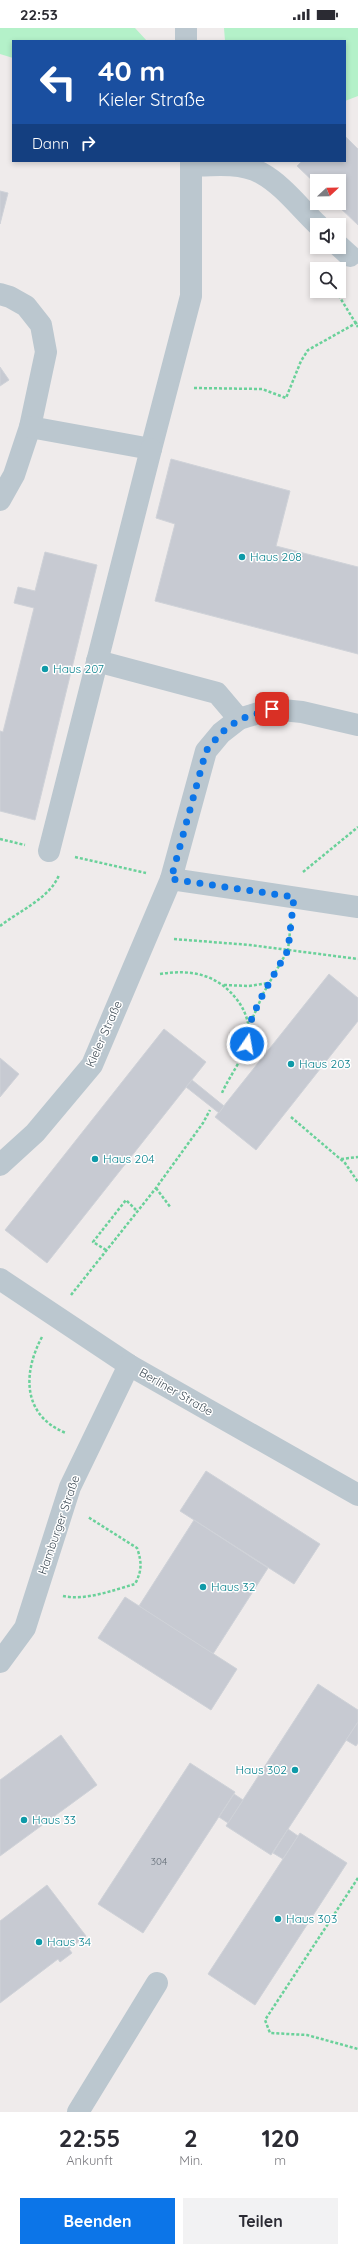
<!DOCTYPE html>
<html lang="de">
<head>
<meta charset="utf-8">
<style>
  :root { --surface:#fff; --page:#f2f2f3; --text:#2b2b33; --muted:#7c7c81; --accent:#0c75e8 }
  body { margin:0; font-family:Quicksand,sans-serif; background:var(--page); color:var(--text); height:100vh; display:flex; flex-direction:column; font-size:15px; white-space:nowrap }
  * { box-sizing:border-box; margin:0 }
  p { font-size:13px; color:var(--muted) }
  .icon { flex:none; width:22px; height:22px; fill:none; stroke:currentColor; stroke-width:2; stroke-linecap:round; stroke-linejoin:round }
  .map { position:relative; height:2084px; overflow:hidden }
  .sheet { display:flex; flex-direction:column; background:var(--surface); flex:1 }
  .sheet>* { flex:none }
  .guide { position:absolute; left:12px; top:12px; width:334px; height:122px; border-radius:0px; box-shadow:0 2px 6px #0003; background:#1a4fa0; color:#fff; overflow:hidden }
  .needle { width:26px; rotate:68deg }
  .buttons { position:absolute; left:310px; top:146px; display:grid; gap:8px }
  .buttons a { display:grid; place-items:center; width:36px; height:36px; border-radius:0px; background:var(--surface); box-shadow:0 2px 6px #0003; font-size:20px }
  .pin { position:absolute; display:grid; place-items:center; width:34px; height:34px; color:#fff; margin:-17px; border-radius:8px; box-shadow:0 2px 6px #0006 }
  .me { position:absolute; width:44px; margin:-22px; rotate:12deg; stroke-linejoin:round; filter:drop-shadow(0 0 3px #0008) }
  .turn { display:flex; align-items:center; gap:14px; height:84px; padding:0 20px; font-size:18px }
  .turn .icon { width:52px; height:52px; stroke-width:2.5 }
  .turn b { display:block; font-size:28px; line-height:34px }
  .then { display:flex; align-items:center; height:38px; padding:0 20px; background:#0003; gap:8px; font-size:15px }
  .eta { display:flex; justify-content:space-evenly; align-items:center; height:68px; text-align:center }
  .eta b { font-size:24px; font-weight:700; line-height:28px }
  .cta { display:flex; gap:8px; margin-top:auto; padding:8px 20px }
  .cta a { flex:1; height:46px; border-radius:0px; background:var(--accent); color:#fff; font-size:16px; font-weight:700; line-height:46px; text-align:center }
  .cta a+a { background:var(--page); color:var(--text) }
  .status { display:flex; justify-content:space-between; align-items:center; height:28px; padding:0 20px; background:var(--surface); direction:ltr }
  .status svg { height:11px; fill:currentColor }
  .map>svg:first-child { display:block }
</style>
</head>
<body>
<div class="status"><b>22:53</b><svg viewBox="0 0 49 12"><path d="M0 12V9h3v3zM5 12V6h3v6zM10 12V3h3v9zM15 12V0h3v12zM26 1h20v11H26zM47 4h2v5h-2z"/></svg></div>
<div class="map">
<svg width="358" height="2084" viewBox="0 0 358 2084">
  <rect width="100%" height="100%" fill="#efebeb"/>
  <g fill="#b4f1c9">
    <path d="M0,0H135L147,13H13V30L0,26Z"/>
    <path d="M224,0H358V68L345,73V13H225Z"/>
  </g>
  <g fill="#c7cad2" stroke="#cfd2d8">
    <path d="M345,108L358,121V197L335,175H339V153H317V157L297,138L302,133H345Z"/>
    <path d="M0,163L8,165L0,196Z"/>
    <path d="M0,339L9,352L0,358Z"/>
    <path d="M171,431L290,463L276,518L358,539V626L155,573L175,496L156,490Z"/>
    <path d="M45,524L97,537L35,792L0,783V703L3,704L34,580L14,575L18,559L35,563Z"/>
    <path d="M329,946L358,970V993L256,1122L215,1089Z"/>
    <path d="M164,1001L206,1034L47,1235L5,1202Z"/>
    <path d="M0,1030L19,1046L0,1069Z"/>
    <path d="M192,1052L224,1078L219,1085L186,1059Z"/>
    <path d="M206,1443L320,1516L294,1556L180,1483Z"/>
    <path d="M194,1492L268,1540L213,1626L139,1578Z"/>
    <path d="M125,1569L237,1641L211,1682L98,1610Z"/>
    <path d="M318,1656L358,1682V1694L271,1827L226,1798Z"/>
    <path d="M358,1694V1715L356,1718L346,1712Z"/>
    <path d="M61,1707L97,1757L0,1828V1752Z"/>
    <path d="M190,1735L235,1764L143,1905L98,1876Z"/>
    <path d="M234,1766L243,1772L228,1795L219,1789Z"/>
    <path d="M288,1801L298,1808L283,1831L273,1825Z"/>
    <path d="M300,1805L347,1835L255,1977L208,1946Z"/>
    <path d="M47,1857L86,1908L69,1921L72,1925L60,1934L58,1931L0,1975V1893Z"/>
  </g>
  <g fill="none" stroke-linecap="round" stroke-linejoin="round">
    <g stroke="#6ad19a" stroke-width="2.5" stroke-dasharray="3 2" stroke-linecap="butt">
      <path d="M336,263L358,299"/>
      <path d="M194,360L262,361L286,370L301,333L308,322L358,294"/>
      <path d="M0,811L25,817"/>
      <path d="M75,829L146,845"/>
      <path d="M303,844L358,799"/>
      <path d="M0,898C19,883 50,870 59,847"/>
      <path d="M174,911L250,917L358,931"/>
      <path d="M160,946C191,941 218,946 238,973C244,981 249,993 249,1004C250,1022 229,1048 222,1065"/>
      <path d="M224,957L249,958L268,955"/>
      <path d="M249,1004L253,989L264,964L288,922L291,894"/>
      <path d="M291,1089L345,1135L358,1154"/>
      <path d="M341,1131L358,1129"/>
      <path d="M156,1160L171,1180"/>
      <path d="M106,1222L93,1214L126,1172L136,1182"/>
      <path d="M71,1267L156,1160L203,1095L210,1082"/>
      <path d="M42,1309C22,1346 23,1388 66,1405"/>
      <path d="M63,1568C85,1573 114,1562 135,1556C142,1543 142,1534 137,1520L88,1489"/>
      <path d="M358,1850L265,1992L270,2005L307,2007L358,2021"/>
    </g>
    <g stroke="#bbc7cf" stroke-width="22">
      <path d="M186,0V13"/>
      <path d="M191,138C213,137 241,134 261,145C283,157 300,180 318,197"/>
      <path d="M339,218L350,228"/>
      <path d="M0,266L10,269L26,278L41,297L46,324L30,399L14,447L0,472"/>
      <path d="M30,399L151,421L191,268V133"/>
      <path d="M97,633L217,665L239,691"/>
      <path d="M49,823L151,421"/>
      <path d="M171,851L358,879"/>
      <path d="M0,1137L35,1105L92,1037L171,851L206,723L221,705L239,691L272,681L302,684L358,697"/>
      <path d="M0,1251L129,1337L358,1467"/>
      <path d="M0,1634L25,1600L70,1459L129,1337"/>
      <path d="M78,2084L157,1955"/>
    </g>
  </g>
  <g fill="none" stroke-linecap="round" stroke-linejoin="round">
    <path stroke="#0c75e8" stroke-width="7" stroke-dasharray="0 12.6" d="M247,1016L252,989L264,964L288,922L294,869L171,851L206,723L221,705L240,691L272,681"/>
  </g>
  <g fill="#0f9aa8" stroke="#fff" stroke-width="1.5">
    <circle cx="242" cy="529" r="4"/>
    <circle cx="45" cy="641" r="4"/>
    <circle cx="291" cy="1036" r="4"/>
    <circle cx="95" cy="1131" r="4"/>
    <circle cx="203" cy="1559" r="4"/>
    <circle cx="295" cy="1742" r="4"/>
    <circle cx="24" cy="1792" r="4"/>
    <circle cx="278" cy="1891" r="4"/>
    <circle cx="39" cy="1914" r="4"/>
  </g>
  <g text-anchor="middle" stroke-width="3" stroke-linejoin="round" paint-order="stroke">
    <g font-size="10" fill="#646e78">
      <text x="159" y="1837">304</text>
    </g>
    <g font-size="12" fill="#0d838f" stroke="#fff" text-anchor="start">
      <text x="250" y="533">Haus 208</text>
      <text x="53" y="645">Haus 207</text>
      <text x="299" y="1040">Haus 203</text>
      <text x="103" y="1135">Haus 204</text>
      <text x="211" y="1563">Haus 32</text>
      <text x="287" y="1746" text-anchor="end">Haus 302</text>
      <text x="32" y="1796">Haus 33</text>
      <text x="286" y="1895">Haus 303</text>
      <text x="47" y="1918">Haus 34</text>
    </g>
    <g font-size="12" fill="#43505a" stroke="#fff">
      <text transform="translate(104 1006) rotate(-66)" y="4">Kieler Straße</text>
      <text transform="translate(176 1364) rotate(30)" y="4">Berliner Straße</text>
      <text transform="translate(59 1497) rotate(-71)" y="4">Hamburger Straße</text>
    </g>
  </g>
</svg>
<div class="buttons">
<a><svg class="needle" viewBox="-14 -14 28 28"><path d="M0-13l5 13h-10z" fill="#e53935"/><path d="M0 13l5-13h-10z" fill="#7c7c81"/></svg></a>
<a><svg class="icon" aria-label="sound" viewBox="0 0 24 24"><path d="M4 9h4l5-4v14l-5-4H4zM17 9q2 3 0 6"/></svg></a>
<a><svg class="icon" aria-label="search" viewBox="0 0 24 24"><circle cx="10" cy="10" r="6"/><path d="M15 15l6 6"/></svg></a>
</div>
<div class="pin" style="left:272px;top:681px;background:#d93025"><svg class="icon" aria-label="arrive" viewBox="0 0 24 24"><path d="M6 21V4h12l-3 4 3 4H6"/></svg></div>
<svg class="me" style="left:247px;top:1016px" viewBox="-20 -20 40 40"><circle r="17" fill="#0c75e8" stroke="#fff" stroke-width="3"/><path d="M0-11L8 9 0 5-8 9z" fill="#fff"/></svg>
<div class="guide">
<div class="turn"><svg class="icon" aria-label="left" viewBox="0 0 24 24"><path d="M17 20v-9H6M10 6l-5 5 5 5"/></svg><div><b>40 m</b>Kieler Straße</div></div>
<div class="then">Dann<svg class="icon" aria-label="right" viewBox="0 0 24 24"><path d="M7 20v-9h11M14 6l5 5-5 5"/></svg></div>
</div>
</div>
<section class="sheet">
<div class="eta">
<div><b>22:55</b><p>Ankunft</p></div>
<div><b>2</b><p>Min.</p></div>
<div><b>120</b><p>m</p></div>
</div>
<div class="cta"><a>Beenden</a><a>Teilen</a></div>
</section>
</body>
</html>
